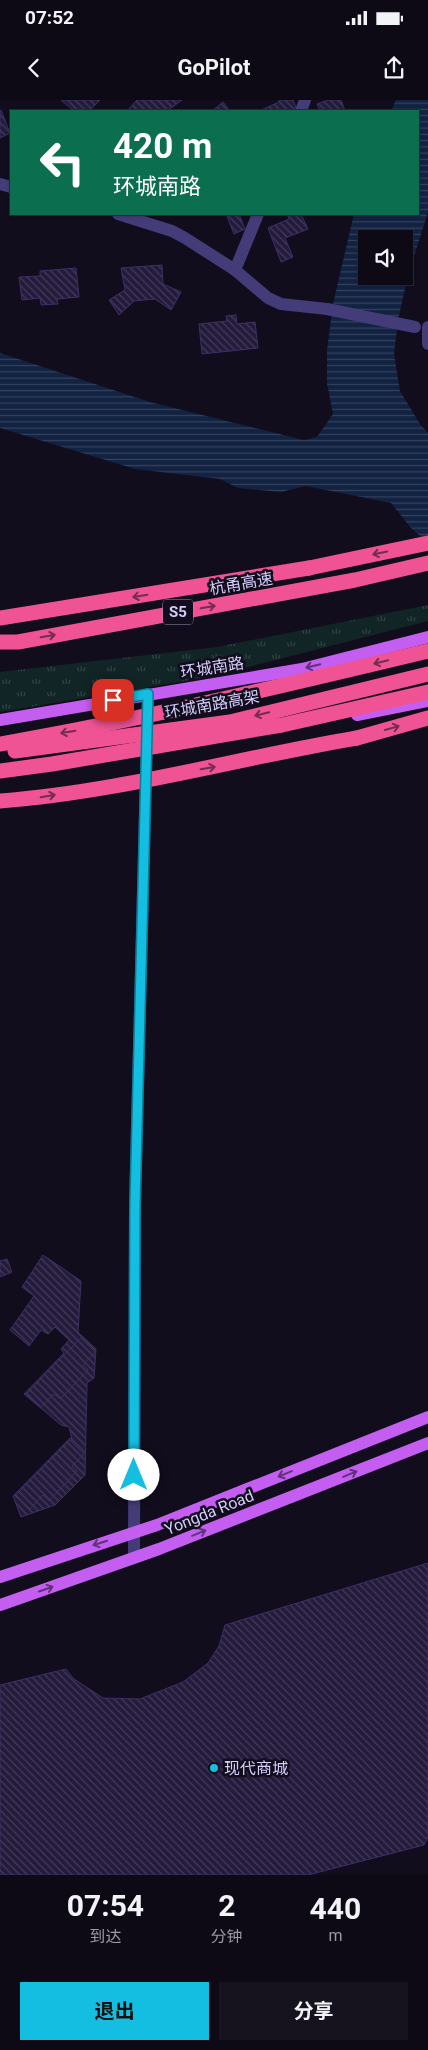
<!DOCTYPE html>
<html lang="zh">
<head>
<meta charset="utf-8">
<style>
  :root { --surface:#0d0a16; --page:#16131f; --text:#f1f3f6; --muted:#9a9aa1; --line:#2d2b35; --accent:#14bee0 }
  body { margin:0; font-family:Roboto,"Noto Sans SC",sans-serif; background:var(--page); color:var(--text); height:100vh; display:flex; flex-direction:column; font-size:19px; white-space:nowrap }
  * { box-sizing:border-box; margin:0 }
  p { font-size:16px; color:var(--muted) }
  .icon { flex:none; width:28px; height:28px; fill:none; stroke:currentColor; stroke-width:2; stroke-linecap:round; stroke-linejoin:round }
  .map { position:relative; height:1775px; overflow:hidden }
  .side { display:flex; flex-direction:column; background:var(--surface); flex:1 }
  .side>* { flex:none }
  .banner { position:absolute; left:10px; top:10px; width:409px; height:105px; border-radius:0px; box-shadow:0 1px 4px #0004,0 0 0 1px var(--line); background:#0b6e4f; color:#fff; overflow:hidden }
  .controls { position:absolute; left:358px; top:130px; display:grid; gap:10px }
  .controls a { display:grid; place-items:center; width:55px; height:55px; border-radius:0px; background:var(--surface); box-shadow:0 1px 4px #0004,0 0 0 1px var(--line); font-size:25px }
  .pin { position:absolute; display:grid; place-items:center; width:42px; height:42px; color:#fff; margin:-21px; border-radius:10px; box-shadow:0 2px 8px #0006 }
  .me { position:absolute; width:55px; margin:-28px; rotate:0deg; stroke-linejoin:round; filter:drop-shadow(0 0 4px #0008) }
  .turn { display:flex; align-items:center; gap:18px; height:105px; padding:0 20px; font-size:22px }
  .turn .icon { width:65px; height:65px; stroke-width:2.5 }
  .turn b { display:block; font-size:35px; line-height:42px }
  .eta { display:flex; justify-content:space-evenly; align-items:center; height:85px; text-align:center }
  .eta b { font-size:30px; font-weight:700; line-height:35px }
  .cta { display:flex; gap:10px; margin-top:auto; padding:10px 20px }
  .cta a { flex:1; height:58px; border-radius:0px; background:var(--accent); color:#111; font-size:20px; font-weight:700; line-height:58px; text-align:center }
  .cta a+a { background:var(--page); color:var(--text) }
  .status { display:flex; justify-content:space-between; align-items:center; height:35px; padding:0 25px; background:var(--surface); direction:ltr }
  .status svg { height:14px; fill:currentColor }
  header { display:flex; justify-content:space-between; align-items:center; height:65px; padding:0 20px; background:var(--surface); font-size:22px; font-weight:700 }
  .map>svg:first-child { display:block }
</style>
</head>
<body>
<div class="status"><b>07:52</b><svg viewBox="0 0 49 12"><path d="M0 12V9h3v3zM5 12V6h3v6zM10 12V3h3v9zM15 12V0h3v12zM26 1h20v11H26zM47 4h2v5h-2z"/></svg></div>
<header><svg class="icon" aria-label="back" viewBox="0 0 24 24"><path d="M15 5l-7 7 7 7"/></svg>GoPilot<svg class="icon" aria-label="share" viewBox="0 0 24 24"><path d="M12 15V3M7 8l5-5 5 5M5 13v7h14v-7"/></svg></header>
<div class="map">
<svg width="428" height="1775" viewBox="0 0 428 1775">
  <defs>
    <pattern id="park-tufts" width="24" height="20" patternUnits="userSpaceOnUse" patternTransform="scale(1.25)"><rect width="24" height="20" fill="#112526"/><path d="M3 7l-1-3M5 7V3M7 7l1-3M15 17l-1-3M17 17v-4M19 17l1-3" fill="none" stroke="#334346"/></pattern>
    <pattern id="water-rules" width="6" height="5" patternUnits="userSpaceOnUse" patternTransform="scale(1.25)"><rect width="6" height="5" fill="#122241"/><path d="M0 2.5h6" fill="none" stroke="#34415d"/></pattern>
    <pattern id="building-back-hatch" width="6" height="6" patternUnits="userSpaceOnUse" patternTransform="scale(1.25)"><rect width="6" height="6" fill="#241b3c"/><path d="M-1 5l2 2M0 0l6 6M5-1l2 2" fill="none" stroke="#433b59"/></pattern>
  </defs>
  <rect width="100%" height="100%" fill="#110d1d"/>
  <path fill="url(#park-tufts)" d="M428,505V521L209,577L0,612V572L217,547Z"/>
  <path fill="url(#water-rules)" fill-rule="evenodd" d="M396,0H428V112L408,175L398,220L394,254L400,291L420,324L428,333V443L411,428L391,403L306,386L281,392L238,388L220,379L135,369L0,328V253L150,302L304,340L317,337L333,314L327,283V250L333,204L354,114H418V11H391ZM366,139H404V176H366Z"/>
  <g fill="url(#building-back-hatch)" stroke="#3e2f66">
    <path d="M61,0H100L89,11H74Z"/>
    <path d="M137,0H182L167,11H127Z"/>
    <path d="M279,0H293L297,10L259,11L279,2Z"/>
    <path d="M328,0H341L345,11H320L317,4Z"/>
    <path d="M223,2L230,11H212Z"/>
    <path d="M1,10L10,33L0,38V11Z"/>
    <path d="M226,114H239L245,129L234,134Z"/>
    <path d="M287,114H301L308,129L285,138L293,157L281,162L268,128L289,119Z"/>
    <path d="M162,165L163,184L181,192L171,210L155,199L134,201L119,215L109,200L125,190L121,168Z"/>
    <path d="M76,168L79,197L57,199L58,204L41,205L40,198L22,200L19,177L40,176V171Z"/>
    <path d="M236,215L237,224L255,222L258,248L202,254L199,224L227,221L226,216Z"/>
    <path d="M43,1155L81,1181L78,1232L96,1249L94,1278L87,1283L85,1375L55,1405L21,1417L13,1396L70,1338L72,1339L69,1327L61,1325L24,1294L64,1253L61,1249L69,1240L55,1227L48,1234L41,1230L29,1246L10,1230L34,1196L22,1187Z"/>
    <path d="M7,1159L12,1172L0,1177V1161Z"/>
    <path d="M81,1238L95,1252L83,1265L88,1270L60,1299L54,1294L41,1307L27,1293Z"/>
    <path d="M70,1340L84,1354L72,1366L77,1371L49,1401L43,1395L30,1409L16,1395Z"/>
    <path d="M428,1463V1737L424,1745L308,1775H0V1585L66,1569L74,1579L103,1598L140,1599L183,1582L208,1563L219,1546L225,1525Z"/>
  </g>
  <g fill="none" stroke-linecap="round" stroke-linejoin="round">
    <g stroke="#433c78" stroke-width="12">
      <path d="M301,11L305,0"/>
      <path d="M0,84L11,87"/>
      <path d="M118,114L172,131L185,138L235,170L268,198L281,204L327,209"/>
      <path d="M235,170L258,114"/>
      <path d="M428,227V244"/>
      <path d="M134,1458L135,1105L148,594"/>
    </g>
    <g stroke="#c45ef1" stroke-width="12">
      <path d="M357,615L428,601"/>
      <path d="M0,620L302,569L428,537"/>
      <path d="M0,1477L157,1425L428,1317"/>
      <path d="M0,1505L159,1449L428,1343"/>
    </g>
    <g stroke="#f05394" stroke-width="15">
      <path d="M0,518L309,468"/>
      <path d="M0,542H18L355,480L428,463"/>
      <path d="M357,638L428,618"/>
    </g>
    <path stroke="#433c78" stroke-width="12" d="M327,209L415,227"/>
    <g stroke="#f05394" stroke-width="15">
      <path d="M309,468L428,443"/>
      <path d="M0,644C144,619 286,585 428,551"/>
      <path d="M15,651L230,622L428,574"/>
      <path d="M0,671L52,664L282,625L428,592"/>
      <path d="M0,701C120,692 238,658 357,638"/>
    </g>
  </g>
  <defs><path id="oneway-shaft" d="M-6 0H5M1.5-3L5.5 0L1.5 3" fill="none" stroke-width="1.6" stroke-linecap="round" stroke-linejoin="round" transform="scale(1.25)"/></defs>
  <g stroke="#752c53">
    <use href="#oneway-shaft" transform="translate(380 453) rotate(168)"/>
    <use href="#oneway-shaft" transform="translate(140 496) rotate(171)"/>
    <use href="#oneway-shaft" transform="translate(208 507) rotate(-10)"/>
    <use href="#oneway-shaft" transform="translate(48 536) rotate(-10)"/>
    <use href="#oneway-shaft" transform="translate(381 562) rotate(166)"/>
    <use href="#oneway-shaft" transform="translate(262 614) rotate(166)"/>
    <use href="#oneway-shaft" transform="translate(392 628) rotate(-15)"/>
    <use href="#oneway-shaft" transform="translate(68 632) rotate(170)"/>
    <use href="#oneway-shaft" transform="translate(208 668) rotate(-10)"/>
    <use href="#oneway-shaft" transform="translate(48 696) rotate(-10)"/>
  </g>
  <g stroke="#62317c">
    <use href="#oneway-shaft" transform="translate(313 566) rotate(166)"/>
    <use href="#oneway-shaft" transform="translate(285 1374) rotate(158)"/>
    <use href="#oneway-shaft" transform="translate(350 1374) rotate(-22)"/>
    <use href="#oneway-shaft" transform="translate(199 1433) rotate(-22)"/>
    <use href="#oneway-shaft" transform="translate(100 1443) rotate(162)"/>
    <use href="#oneway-shaft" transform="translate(46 1489) rotate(-19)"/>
  </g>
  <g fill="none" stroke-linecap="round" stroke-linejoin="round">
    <g stroke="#0d7c92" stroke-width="12">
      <path id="route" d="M113,600L148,594L135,1105L134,1375"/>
    </g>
    <use href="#route" stroke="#14bee0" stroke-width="9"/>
  </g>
  <circle fill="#14bee0" stroke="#110d1d" stroke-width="2" cx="214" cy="1668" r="5"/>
  <g text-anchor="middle" stroke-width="5" stroke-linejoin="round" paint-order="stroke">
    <rect fill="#110d1d" stroke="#9a93b8" stroke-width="1" x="163" y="499.5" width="30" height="25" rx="4"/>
    <g font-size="15" font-weight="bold" fill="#d5cdfb">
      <text x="178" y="517">S5</text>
    </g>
    <g font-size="16" fill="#d5cdfb" stroke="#110d1d">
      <text transform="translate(241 483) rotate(-10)" y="6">杭甬高速</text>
      <text transform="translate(212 567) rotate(-9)" y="6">环城南路</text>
      <text transform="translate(212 604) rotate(-10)" y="6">环城南路高架</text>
      <text transform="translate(209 1412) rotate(-22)" y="6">Yongda Road</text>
    </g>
    <g font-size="16" fill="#d5cdfb" stroke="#110d1d" text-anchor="start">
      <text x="224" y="1674">现代商城</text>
    </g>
  </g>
</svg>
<div class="controls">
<a><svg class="icon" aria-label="sound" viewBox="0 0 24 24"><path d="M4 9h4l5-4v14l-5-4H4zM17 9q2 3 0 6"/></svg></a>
</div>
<div class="pin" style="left:113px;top:600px;background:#d93025"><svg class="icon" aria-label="arrive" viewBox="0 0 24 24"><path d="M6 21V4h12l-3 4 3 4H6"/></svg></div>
<svg class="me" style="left:134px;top:1375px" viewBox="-20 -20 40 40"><circle r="19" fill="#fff"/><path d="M0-13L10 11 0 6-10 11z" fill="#14bee0"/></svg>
<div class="banner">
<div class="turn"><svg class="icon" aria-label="left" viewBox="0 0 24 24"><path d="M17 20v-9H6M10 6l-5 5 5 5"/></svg><div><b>420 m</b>环城南路</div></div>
</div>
</div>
<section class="side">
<div class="eta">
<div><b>07:54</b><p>到达</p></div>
<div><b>2</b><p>分钟</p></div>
<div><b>440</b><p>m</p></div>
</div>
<div class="cta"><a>退出</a><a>分享</a></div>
</section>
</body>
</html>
